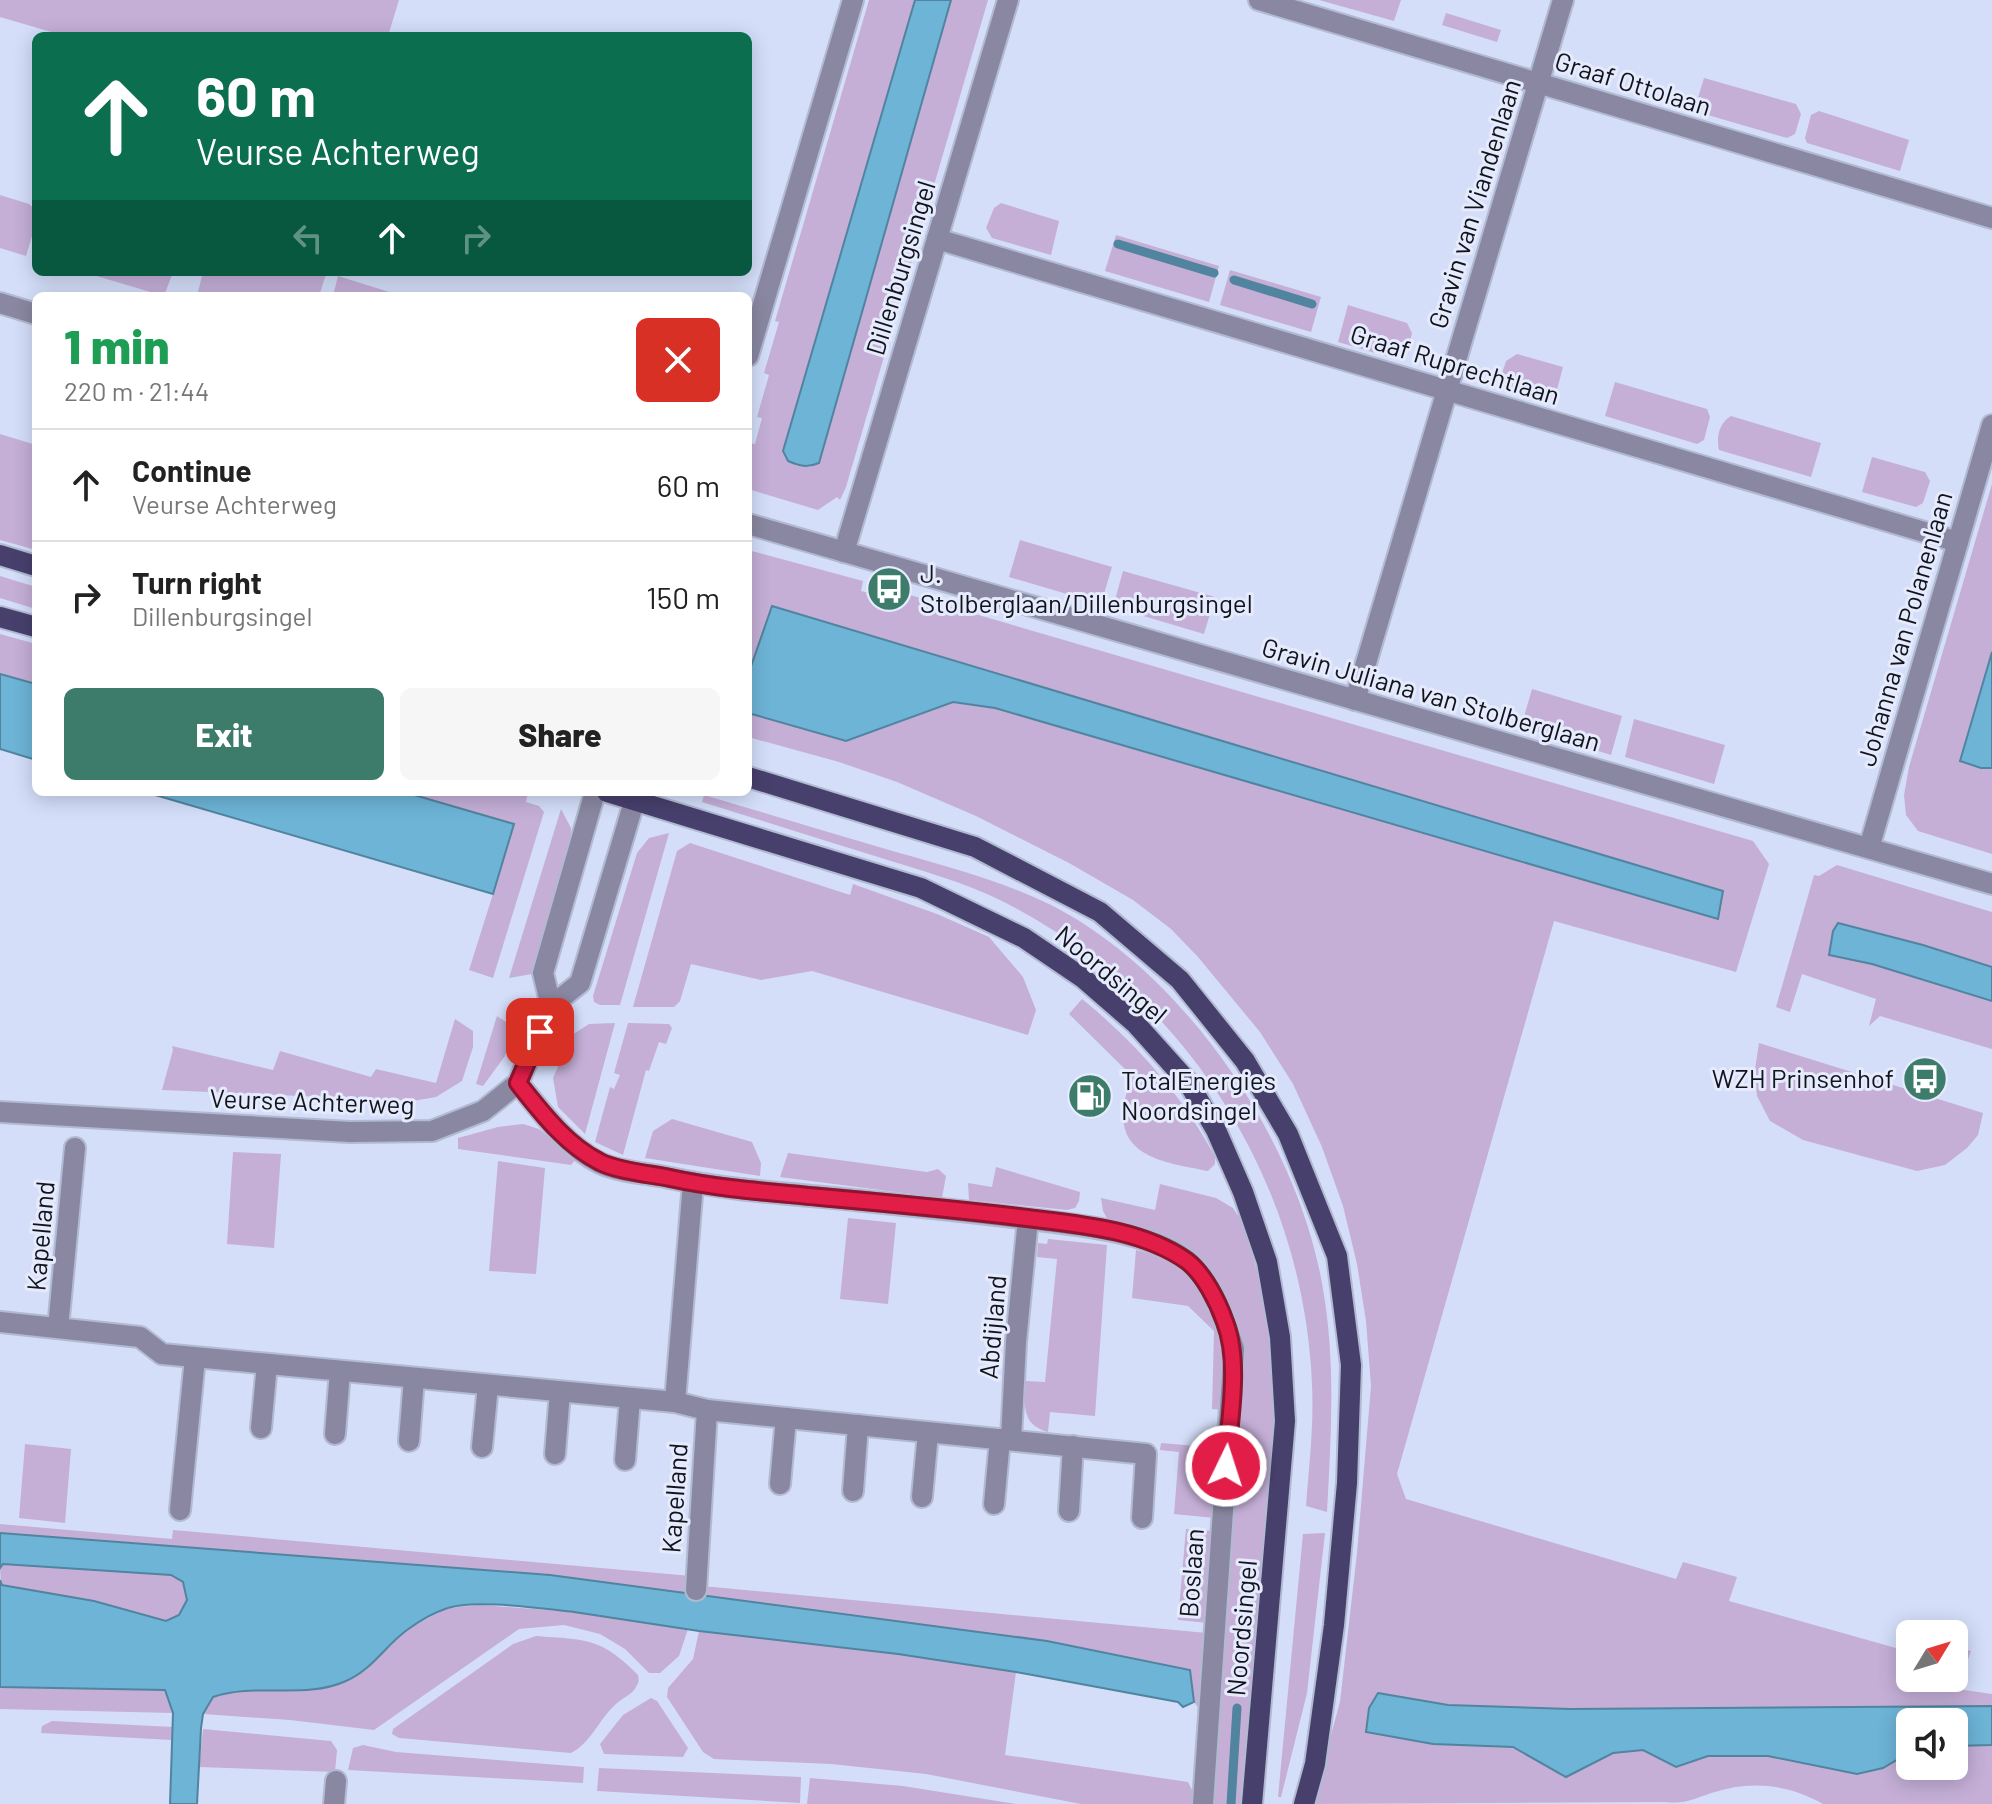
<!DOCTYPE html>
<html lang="en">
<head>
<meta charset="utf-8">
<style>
  :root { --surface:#fff; --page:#f6f6f6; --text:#222; --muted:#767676; --line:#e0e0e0; --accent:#3d7c6a }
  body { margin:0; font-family:Barlow,sans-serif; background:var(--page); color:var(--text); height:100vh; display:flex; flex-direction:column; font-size:30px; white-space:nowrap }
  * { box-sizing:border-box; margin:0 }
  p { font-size:26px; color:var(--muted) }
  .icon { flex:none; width:44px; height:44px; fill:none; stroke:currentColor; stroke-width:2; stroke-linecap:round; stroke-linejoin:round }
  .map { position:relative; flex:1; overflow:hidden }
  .drawer { position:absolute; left:32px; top:292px; width:720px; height:504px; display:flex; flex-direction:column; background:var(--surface); border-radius:12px; box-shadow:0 4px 20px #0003 }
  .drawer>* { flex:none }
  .hud { position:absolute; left:32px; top:32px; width:720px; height:244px; border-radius:12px; box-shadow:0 4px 20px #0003; background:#0b6e4f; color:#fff; overflow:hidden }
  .needle { width:52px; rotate:52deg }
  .tools { position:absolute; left:1896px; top:1620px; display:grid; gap:16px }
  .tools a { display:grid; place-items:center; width:72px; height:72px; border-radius:12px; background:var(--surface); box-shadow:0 4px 20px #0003; font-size:40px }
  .pin { position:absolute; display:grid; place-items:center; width:68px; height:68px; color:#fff; margin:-34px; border-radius:16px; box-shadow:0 4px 12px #0006 }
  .me { position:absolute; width:88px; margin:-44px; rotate:4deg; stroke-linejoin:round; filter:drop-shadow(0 0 6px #0008) }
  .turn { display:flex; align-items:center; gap:28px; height:168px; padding:0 32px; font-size:36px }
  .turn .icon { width:104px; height:104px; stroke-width:2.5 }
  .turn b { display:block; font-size:56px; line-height:68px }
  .lanes { display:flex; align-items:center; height:76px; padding:0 32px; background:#0003; justify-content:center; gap:40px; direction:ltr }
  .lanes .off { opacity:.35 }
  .round { display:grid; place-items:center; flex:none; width:84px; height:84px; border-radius:12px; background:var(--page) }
  .headline { display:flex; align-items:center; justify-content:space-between; height:136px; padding:0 32px }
  h1 { font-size:48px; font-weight:800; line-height:60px; color:#1e9e55 }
  .action { display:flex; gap:16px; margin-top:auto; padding:16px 32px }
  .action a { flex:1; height:92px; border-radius:12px; background:var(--accent); color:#fff; font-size:32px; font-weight:800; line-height:92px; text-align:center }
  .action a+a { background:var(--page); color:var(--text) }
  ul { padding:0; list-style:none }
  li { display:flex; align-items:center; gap:24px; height:112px; padding:0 32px; border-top:2px solid var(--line) }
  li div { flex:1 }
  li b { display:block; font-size:30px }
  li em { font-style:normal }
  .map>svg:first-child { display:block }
</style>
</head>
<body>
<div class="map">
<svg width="1992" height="1804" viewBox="0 0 1992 1804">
  <rect width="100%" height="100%" fill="#d4def9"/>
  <g fill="#c5afd7">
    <path d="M0,0H399L388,36H65L0,17Z"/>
    <path d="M869,0H915L783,451L808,467L819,463L951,0H988L846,487L840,500L837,497L818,510L748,489V445L749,443L755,444L762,418L757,417L769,375L764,373L779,322L775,321Z"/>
    <path d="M1319,0H1401L1394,21Z"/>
    <path d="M1446,13L1501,30L1497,42L1442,25Z"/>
    <path d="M1704,78L1796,104L1801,114L1795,134L1787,138L1694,111Z"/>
    <path d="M1819,111L1909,140L1900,171L1807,143L1805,138L1811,115Z"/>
    <path d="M0,195L29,204L36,210V223L26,256L0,248Z"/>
    <path d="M1001,203L1059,221L1051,255L992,238L986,228L994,208Z"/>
    <path d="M1116,235L1219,266L1209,302L1105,271Z"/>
    <path d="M1230,270L1321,297L1311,332L1220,305Z"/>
    <path d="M83,272H173L164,296Z"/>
    <path d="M203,272H319L326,274L319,296H197Z"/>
    <path d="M338,276L402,296H333Z"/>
    <path d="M1348,305L1407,323L1412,333L1408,351L1396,359L1338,342Z"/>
    <path d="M1517,354L1563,367L1554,401L1506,388L1501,377L1506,361Z"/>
    <path d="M1615,382L1707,409L1710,417L1704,440L1697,444L1605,416Z"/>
    <path d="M1731,416L1821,443L1811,477L1719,450C1716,437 1719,423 1731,416Z"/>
    <path d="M0,434L36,445V550L0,540Z"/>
    <path d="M1872,457L1925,472L1930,481L1923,503L1916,507L1862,492Z"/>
    <path d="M1992,484V652L1960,761L1981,768H1992V854L1918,831L1906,815L1904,795L1909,767Z"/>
    <path d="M1020,540L1112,567L1101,604L1009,577Z"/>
    <path d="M748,550L863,581L861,591L884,597L886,588L1753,841L1769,864L1736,972L1554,921L1397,1474L1406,1499L1676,1579L1683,1562L1737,1577L1729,1601L1910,1652V1678H1954V1645L1971,1651L1957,1689L1992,1694V1706L1570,1709L1448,1705L1378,1693L1433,1744L1513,1747L1566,1777L1613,1753L1643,1750L1676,1767L1708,1756H1768L1857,1774L1883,1768L1910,1752V1766H1954V1746L1992,1745V1804H1823C1790,1785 1752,1780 1715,1792C1691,1799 1690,1804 1662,1802L1312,1804L1340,1702L1357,1553L1371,1386L1366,1321L1357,1264L1343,1206L1322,1147L1293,1084L1260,1032L1198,957L1171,929L1133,900L1069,863L976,816L897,782L839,762L748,737V713L846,741L953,702L995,708L1717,919L1723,891L772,607L748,674Z"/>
    <path d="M1123,571L1215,597L1204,634L1113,607Z"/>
    <path d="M0,576L36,587V609L0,598Z"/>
    <path d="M0,634L36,644V684L0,674Z"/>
    <path d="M1532,689L1622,716L1611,755L1521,727Z"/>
    <path d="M1634,719L1725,745L1714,784L1625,757Z"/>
    <path d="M404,792H528L526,802L539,806L544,812L493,978L469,970L493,894Z"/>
    <path d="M704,795C768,814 832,833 896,852C949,867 1002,881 1051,905C1185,973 1299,1142 1323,1289C1336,1364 1331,1437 1327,1512L1306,1506C1309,1466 1314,1425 1312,1385C1304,1182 1187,996 1006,903C965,882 919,870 875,856C817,838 760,820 702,802Z"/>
    <path d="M561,809L571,828L570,853L532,974L509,978Z"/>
    <path d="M669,833L620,1005H600L594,1002L593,996L637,853L649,838Z"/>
    <path d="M690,843L850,895L853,884L937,914L989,937L1023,977L1036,1010L1028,1035L812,971L761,980L691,964L680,1001L674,1007H633L677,851Z"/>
    <path d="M1837,865L1992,912V967L1923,945L1830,955L1872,964L1992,1001V1049L1880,1016L1869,1026L1876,999L1802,974L1790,1012L1776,1007L1814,875L1819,876Z"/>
    <path d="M1082,999C1136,1043 1183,1096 1215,1157V1164L1208,1171C1171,1163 1116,1159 1124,1106C1125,1096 1129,1086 1131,1075L1069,1014Z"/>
    <path d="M497,1016L515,1028L505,1056L483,1086L476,1084Z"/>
    <path d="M455,1019L473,1031V1047L462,1081L436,1097L413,1101L162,1090L173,1050L172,1046L273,1070L280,1051L371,1077L376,1069L436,1083Z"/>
    <path d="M615,1023L585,1134L558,1107L553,1078L572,1035L589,1024Z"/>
    <path d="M628,1023L669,1024L672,1028L666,1044L659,1042L649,1071L646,1070L623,1155L595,1142L610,1087L614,1089L620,1075L614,1073Z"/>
    <path d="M1759,1043L1983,1113L1978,1135L1967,1148L1945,1165L1917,1171L1803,1140L1770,1121L1757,1096L1755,1069Z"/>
    <path d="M672,1119L752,1142L761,1163L760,1176L645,1158L653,1131Z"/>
    <path d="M523,1124L539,1129L576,1159L571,1165L458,1149V1138L498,1127Z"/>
    <path d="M233,1152L281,1154L274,1248L227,1244Z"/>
    <path d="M788,1153L927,1172L938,1169L946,1176L942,1198L780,1177Z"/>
    <path d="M498,1161L545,1168L536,1274L489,1271Z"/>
    <path d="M996,1167L1080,1192L1079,1201L1075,1208L1067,1210L969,1200L968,1183L992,1187Z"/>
    <path d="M1160,1184L1216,1198L1233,1208L1243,1223L1267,1307L1272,1353L1276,1444L1244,1804H1213L1242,1354L1215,1283L1110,1224L1103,1211L1101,1198L1155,1210Z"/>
    <path d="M848,1218L896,1223L888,1304L840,1299Z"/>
    <path d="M1048,1239L1107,1245L1095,1416L1050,1412L1048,1432C1021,1425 1024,1404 1026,1381L1045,1382L1057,1259L1037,1257L1038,1243L1047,1244Z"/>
    <path d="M1136,1250L1176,1260L1188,1271L1211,1308L1227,1347L1222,1410L1212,1409L1214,1331L1188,1306L1132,1298Z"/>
    <path d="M1161,1443L1220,1448L1215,1518L1174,1514L1179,1452L1160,1450Z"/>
    <path d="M25,1444L71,1449L65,1523L19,1518Z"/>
    <path d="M0,1524L172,1539L173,1530L691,1576L690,1595L550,1575L0,1533Z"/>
    <path d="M1186,1529L1214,1531L1209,1623L1178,1620Z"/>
    <path d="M1325,1533L1307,1693L1281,1797H1278L1303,1534Z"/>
    <path d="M2,1564L171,1575L183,1582L187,1600L179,1615L166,1621L94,1601L1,1584L0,1568Z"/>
    <path d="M702,1586L1207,1633L1202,1713L1194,1702L1189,1670L1047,1641L702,1597Z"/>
    <path d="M481,1605L574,1612L688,1629L679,1656L660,1673H649L625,1649L600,1634L564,1625L519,1629L374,1730L290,1720L203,1714L213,1697L230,1691L315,1690L371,1665L406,1630L447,1608Z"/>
    <path d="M699,1631L898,1654L1016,1672L1005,1755L1188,1782L1195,1796L1194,1804H1081L926,1774L831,1764L714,1759L703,1752L667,1697L668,1688L693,1659Z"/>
    <path d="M536,1636C586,1640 601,1637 638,1675C639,1681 639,1682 636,1687C632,1695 622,1698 616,1704C599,1719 591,1743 571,1753L399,1738L392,1734L393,1729L513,1644Z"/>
    <path d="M0,1687L165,1689L173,1713L0,1709Z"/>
    <path d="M651,1698L657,1701L688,1748L683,1757L604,1754L600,1744L623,1715Z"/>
    <path d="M52,1721L174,1727L172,1740L41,1733L42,1726Z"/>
    <path d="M203,1729L331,1741L337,1750L335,1772L199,1767Z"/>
    <path d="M363,1745L396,1752L584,1767L583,1783L348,1770L353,1748Z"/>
    <path d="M599,1768L801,1777L800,1803L597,1791Z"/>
    <path d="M810,1778L903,1786L1016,1804H807Z"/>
  </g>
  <g fill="#6db4d7" stroke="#51849f" stroke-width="2">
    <path d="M915,0H951L819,463C807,468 800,466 788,461L783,451Z"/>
    <path d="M772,606L1723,891L1718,919L995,708L953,702L846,741L748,713V675Z"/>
    <path d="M1992,652V768H1981L1960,761Z"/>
    <path d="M0,674L36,684V760L0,749Z"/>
    <path d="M145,792H404L514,824L493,894Z"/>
    <path d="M1838,923L1923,945L1992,967V1001L1872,964L1829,955L1833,931Z"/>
    <path d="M0,1533L550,1575L1047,1641L1190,1670L1194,1702L1183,1707L1178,1702L1016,1672L898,1654L699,1631L574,1612C544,1609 472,1598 445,1609C433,1613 418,1622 407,1630C386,1645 372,1670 346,1681C304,1700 256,1682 213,1697L203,1714L201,1728L197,1804H170L173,1713L165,1690L0,1687V1580L2,1585L94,1601L166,1621L179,1615L187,1600L183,1582L171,1575L3,1564L0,1568Z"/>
    <path d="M1378,1693L1448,1705L1570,1709L1992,1706V1745L1954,1746V1722H1910V1752L1883,1768L1857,1774L1768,1756H1708L1676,1767L1643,1750L1613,1753L1566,1777L1513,1747L1433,1744L1366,1732L1369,1708Z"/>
  </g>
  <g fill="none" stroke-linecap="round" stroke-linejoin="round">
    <g stroke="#51849f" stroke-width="9">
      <path d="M1118,244L1214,273"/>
      <path d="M1234,280L1312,304"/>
      <path d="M1231,1804L1237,1708"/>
    </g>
    <g stroke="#b1bad1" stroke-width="24">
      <g id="minor">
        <path d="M1259,0L1992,218"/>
        <path d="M937,239L1958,542"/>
        <path d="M0,303L36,314"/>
        <path d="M748,356L853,0"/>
        <path d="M748,524L1992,884"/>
        <path d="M844,552L1008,0"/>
        <path d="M1355,700L1563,0"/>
        <path d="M1869,848L1992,425"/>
        <path d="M551,1006L543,973L595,792"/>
        <path d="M518,1083C541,1111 566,1146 600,1163C619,1172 645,1173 665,1177C721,1189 778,1193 834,1198C905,1205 975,1212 1046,1221C1087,1226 1157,1234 1190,1263C1213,1284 1225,1320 1234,1349L1203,1804"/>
        <path d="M0,1112L350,1132L432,1131L483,1111L518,1083L551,1006L580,983L637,792"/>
        <path d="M0,1322L140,1337L162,1354L675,1402L707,1410L1146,1454L1142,1518"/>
        <path d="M58,1328L75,1148"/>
        <path d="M675,1402L693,1183"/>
        <path d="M261,1428L267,1364"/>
        <path d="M335,1434L340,1371"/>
        <path d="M1011,1439L1016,1342L1028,1219"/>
        <path d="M409,1441L414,1378"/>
        <path d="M482,1447L488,1385"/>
        <path d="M555,1454L560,1392"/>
        <path d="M625,1460L630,1399"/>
        <path d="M780,1484L786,1418"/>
        <path d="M853,1491L858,1425"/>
        <path d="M922,1497L928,1433"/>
        <path d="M994,1504L1000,1439"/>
        <path d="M180,1510L195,1358"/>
        <path d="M1069,1511L1073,1446"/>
        <path d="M696,1590L707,1410"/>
        <path d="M334,1804L336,1781"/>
      </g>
    </g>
    <g stroke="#b1bad1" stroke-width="24">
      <g id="major">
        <path d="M0,555L36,566"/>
        <path d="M0,617L36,627"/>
        <path d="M748,777L975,847L1100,912L1180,980L1245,1061L1288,1134L1337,1256L1351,1365L1347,1483L1334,1625L1315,1764L1304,1804"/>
        <path d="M607,792L921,888L1024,938L1083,978L1136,1024L1188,1082L1216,1130L1243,1192L1267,1262L1280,1337L1285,1421L1252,1804"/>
      </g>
    </g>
    <use href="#minor" stroke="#8a87a2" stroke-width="20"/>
    <use href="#major" stroke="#47406d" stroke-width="20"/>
  </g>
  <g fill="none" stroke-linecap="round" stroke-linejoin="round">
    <g stroke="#92132f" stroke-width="20">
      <path id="route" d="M540,1032L518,1083C541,1112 566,1145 600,1162C617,1171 651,1174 670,1178C720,1189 770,1192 820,1197C887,1203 953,1209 1019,1217C1074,1224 1140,1228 1187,1261C1204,1274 1218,1302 1225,1322C1241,1363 1229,1422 1226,1466"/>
    </g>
    <use href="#route" stroke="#e11d48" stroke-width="14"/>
  </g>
  <defs>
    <g id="bus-disc" transform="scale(2.3)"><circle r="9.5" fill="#3d7c6a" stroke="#e5ebfc"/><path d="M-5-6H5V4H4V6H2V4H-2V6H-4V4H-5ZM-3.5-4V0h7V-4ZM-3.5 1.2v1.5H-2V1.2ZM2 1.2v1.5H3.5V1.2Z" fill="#fff"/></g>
    <g id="fuel-disc" transform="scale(2.3)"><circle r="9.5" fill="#3d7c6a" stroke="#e5ebfc"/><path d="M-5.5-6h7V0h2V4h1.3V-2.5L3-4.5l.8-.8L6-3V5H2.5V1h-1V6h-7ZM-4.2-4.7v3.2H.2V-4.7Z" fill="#fff"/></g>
  </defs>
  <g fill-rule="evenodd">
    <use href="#bus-disc" x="889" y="589"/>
    <use href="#bus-disc" x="1925" y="1079"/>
    <use href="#fuel-disc" x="1090" y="1096"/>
  </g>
  <g text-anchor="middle" stroke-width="6" stroke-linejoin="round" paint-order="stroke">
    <g font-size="26" fill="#11141d" stroke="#e5ebfc">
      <text transform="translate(1633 84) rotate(17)" y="9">Graaf Ottolaan</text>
      <text transform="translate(1475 204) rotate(-73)" y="9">Gravin van Viandenlaan</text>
      <text transform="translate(901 268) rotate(-73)" y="9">Dillenburgsingel</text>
      <text transform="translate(1455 365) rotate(17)" y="9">Graaf Ruprechtlaan</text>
      <text transform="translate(1905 629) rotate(-74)" y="9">Johanna van Polanenlaan</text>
      <text transform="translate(1431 695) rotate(16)" y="9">Gravin Juliana van Stolberglaan</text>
      <text transform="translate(1111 975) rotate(40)" y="9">Noordsingel</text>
      <text transform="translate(312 1102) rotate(2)" y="9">Veurse Achterweg</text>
      <text transform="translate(41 1236) rotate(-85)" y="9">Kapelland</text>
      <text transform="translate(993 1327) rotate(-85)" y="9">Abdijland</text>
      <text transform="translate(675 1498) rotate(-86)" y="9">Kapelland</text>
      <text transform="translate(1192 1573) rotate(-86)" y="9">Boslaan</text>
      <text transform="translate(1242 1628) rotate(-85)" y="9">Noordsingel</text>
    </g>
    <g font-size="26" fill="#11141d" stroke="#e5ebfc" text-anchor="start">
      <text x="920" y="583">J.<tspan x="920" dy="30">Stolberglaan/Dillenburgsingel</tspan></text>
      <text x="1894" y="1088" text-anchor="end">WZH Prinsenhof</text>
      <text x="1121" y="1090">TotalEnergies<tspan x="1121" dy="30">Noordsingel</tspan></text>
    </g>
  </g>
</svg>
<div class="tools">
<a><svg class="needle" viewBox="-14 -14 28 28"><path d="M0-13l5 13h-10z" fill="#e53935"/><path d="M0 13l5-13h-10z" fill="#767676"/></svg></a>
<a><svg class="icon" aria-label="sound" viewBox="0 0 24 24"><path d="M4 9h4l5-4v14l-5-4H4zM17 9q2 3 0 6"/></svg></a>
</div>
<div class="pin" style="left:540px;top:1032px;background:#d93025"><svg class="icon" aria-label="arrive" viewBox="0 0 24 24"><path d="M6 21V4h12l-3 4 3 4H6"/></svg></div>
<svg class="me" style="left:1226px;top:1466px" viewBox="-20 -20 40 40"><circle r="17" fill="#e11d48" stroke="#fff" stroke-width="3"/><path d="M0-11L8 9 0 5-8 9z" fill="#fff"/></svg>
<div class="hud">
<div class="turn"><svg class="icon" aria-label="ahead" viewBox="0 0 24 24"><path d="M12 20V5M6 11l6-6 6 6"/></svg><div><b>60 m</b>Veurse Achterweg</div></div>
<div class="lanes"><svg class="icon off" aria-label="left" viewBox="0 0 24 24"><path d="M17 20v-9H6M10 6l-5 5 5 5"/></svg><svg class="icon" aria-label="ahead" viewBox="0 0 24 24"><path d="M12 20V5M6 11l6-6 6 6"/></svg><svg class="icon off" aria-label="right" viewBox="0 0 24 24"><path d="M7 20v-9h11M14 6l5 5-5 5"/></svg></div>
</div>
<section class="drawer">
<div class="headline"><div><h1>1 min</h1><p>220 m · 21:44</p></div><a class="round" style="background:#d93025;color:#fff"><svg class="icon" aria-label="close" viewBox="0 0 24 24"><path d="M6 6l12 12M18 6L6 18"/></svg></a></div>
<ul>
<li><svg class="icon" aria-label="ahead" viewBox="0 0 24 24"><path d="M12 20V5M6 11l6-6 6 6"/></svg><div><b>Continue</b><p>Veurse Achterweg</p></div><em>60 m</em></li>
<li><svg class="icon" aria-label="right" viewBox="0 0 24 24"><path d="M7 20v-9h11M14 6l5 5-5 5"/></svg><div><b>Turn right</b><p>Dillenburgsingel</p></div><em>150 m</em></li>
</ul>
<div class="action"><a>Exit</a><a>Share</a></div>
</section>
</div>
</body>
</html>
